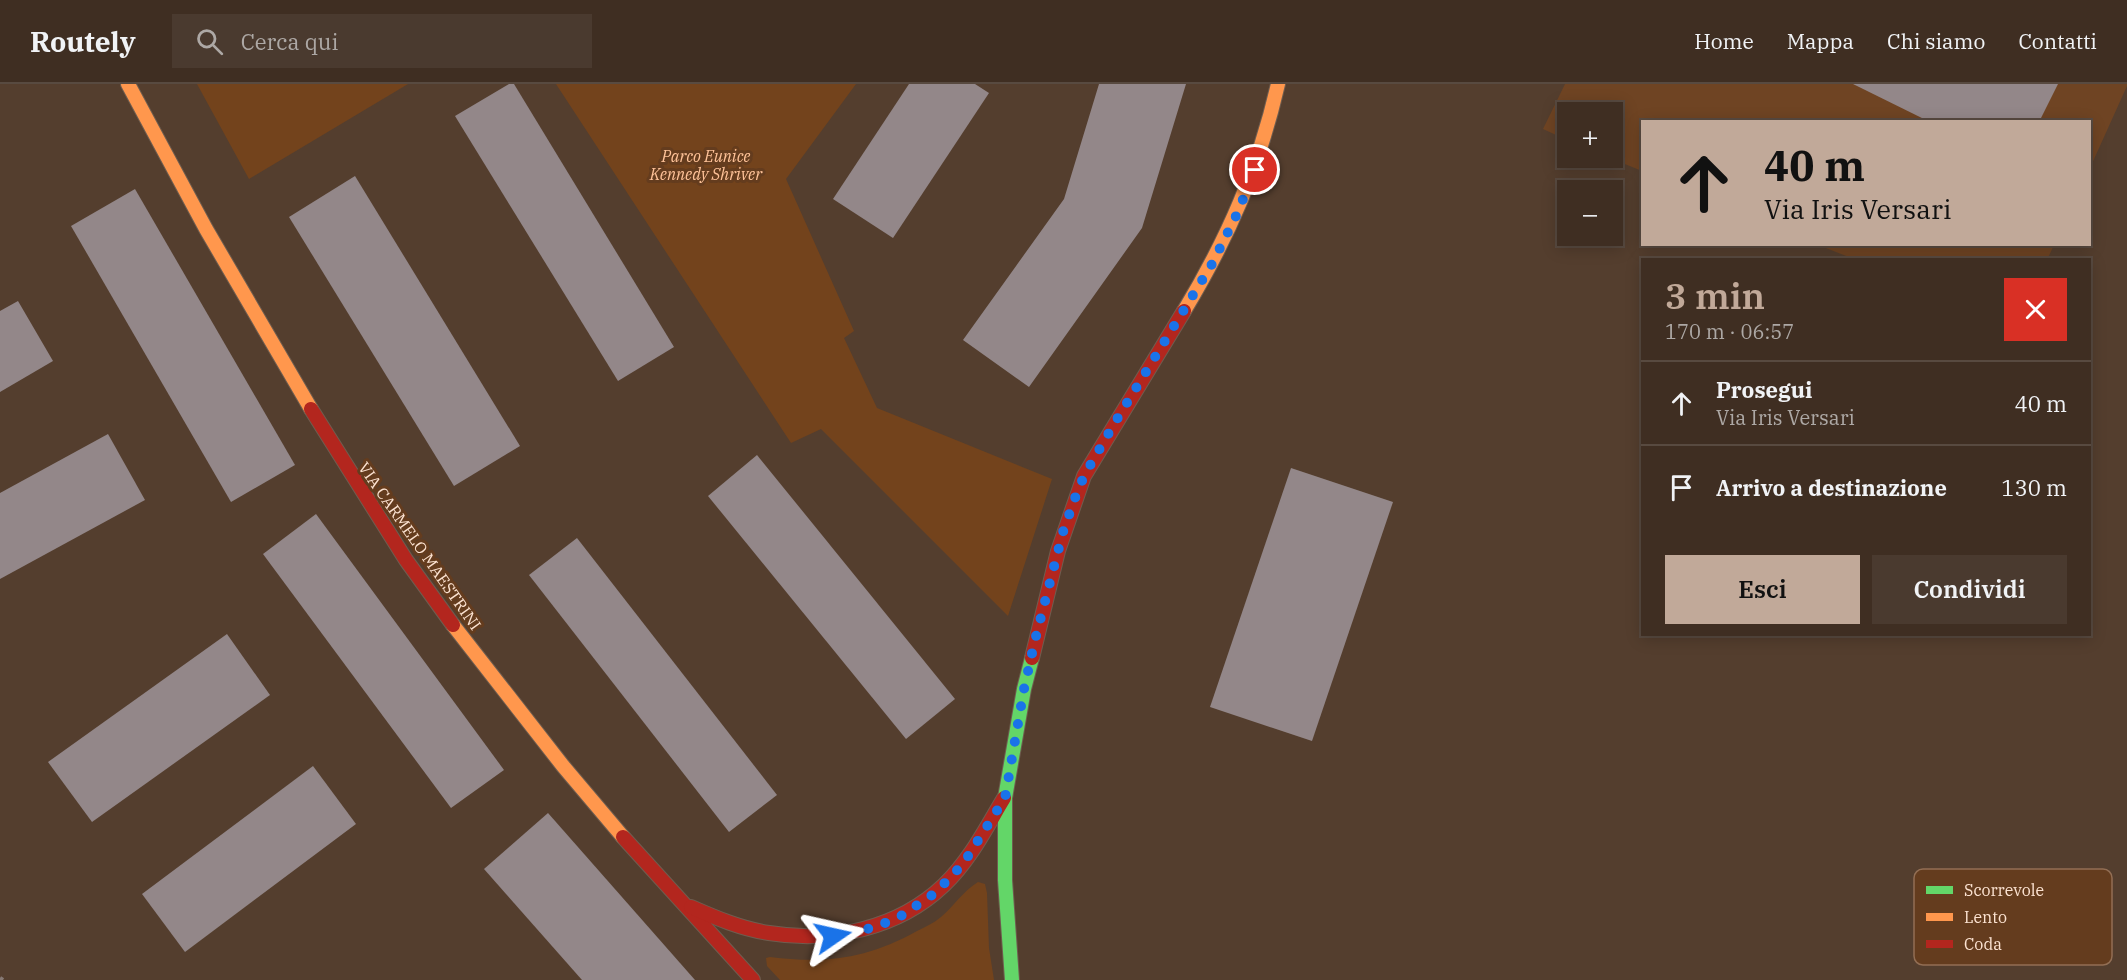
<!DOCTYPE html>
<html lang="it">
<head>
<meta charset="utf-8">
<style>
  :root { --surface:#3f2e22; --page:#4a3a2f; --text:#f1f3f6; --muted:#ada8a5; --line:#584a40; --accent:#c1a999 }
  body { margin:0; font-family:"IBM Plex Serif",serif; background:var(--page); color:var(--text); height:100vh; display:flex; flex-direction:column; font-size:22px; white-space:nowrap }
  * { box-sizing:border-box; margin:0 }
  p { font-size:20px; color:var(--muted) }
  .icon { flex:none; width:33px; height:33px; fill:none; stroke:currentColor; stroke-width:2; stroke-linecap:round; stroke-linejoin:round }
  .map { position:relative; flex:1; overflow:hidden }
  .panel { position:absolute; left:1641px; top:174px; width:450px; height:378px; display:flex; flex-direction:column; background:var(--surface); border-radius:0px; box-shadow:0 3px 15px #0003,0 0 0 2px var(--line) }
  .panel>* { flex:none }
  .top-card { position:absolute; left:1641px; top:36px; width:450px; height:126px; border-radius:0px; box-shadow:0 3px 15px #0003,0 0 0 2px var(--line); background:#c1a999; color:#111; overflow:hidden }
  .buttons { position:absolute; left:1557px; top:18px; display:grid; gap:12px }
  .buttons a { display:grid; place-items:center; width:66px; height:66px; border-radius:0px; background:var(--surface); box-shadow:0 3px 15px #0003,0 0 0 2px var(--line); font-size:30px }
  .pin { position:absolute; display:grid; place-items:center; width:51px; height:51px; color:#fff; margin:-26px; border:3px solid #fff; border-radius:50%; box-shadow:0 2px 6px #0007 }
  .me { position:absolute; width:66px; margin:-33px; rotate:79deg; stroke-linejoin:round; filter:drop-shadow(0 0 4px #0008) }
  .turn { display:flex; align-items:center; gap:21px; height:126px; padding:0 24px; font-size:27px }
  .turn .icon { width:78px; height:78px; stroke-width:2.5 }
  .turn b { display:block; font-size:42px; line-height:51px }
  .round { display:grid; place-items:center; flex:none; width:63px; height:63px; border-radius:0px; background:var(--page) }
  .summary { display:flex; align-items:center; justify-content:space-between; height:102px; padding:0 24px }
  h1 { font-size:36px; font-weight:600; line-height:45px; color:var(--accent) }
  .button { display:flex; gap:12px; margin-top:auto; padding:12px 24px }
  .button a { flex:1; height:69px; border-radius:0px; background:var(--accent); color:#111; font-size:24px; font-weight:600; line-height:69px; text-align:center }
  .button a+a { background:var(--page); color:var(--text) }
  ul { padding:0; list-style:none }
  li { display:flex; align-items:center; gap:18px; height:84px; padding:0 24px; border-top:2px solid var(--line) }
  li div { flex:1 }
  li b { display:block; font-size:22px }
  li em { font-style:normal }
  header { display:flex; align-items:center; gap:36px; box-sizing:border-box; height:84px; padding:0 30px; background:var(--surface); border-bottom:2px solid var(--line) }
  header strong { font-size:28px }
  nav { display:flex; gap:33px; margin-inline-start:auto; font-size:21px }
  .search { width:420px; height:54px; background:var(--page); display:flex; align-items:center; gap:15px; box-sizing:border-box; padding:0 21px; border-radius:0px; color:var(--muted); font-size:22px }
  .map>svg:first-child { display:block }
</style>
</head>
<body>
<header>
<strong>Routely</strong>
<div class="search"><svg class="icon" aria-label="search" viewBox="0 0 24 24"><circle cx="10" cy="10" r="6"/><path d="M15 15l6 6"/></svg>Cerca qui</div>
<nav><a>Home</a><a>Mappa</a><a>Chi siamo</a><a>Contatti</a></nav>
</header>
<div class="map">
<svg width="2127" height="896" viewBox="0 0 2127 896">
  <rect width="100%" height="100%" fill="#543e2e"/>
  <g fill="#6f4423">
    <path d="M1565,0H2127V2L2090,84V38H1642V87L1610,74H1612V28H1568L1567,56L1543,45Z"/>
    <path d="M1818,161H2054L2047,176L1854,175Z"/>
  </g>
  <g fill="#73431c">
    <path d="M197,0H408L249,95Z"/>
    <path d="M556,0H856L786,95L854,247L844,254L877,324L1052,395L1008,532L821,345L791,359Z"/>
    <path d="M978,798L985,800L987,809L989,864L994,896H780L767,882L766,874L770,873C825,880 867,875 917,847C925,843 934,839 941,833C954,822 963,807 978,798Z"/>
  </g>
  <g fill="#938789">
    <path d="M509,0H514L674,263L618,297L455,32Z"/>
    <path d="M909,0H975L989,9L893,154L833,115Z"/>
    <path d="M1099,0H1186L1142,144L1029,303L963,256L1064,115Z"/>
    <path d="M1853,0H2058L2039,38H1930Z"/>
    <path d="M355,92L520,362L454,402L289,133Z"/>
    <path d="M135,105L295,381L231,418L71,142Z"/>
    <path d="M18,217L53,277L0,308V227Z"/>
    <path d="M108,350L145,416L0,495V409Z"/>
    <path d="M757,371L955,615L906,655L708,412Z"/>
    <path d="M1291,384L1393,418L1312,657L1210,623Z"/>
    <path d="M316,430L504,686L451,724L263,470Z"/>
    <path d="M577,454L777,711L729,748L529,491Z"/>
    <path d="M227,550L270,611L92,738L48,678Z"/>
    <path d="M313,682L356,740L185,868L142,810Z"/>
    <path d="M548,729L695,896H582L484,785Z"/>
  </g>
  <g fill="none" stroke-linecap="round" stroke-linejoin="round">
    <g stroke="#6f5d4f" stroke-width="16">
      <path id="fast" d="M1012,896L1005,796V714L1024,605L1032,574"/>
    </g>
    <g stroke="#6f5d4f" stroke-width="16">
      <g id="slow">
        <path d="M128,0L206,145L311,325"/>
        <path d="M1184,227C1228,154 1259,83 1278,0"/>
        <path d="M453,541L563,682L623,753"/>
      </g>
    </g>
    <g stroke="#6f5d4f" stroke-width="16">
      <g id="jam">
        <path d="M311,325L406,476L453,541"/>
        <path d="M1032,574L1058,467L1084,392L1184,227"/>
        <path d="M623,753L753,896"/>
        <path d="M691,823C716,834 742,845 769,849C831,859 898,845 944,801C970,776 986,744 1004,714"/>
      </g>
    </g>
    <path stroke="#867974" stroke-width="4" stroke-dasharray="4.5 4.5" stroke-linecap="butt" d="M0,894L3,896"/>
    <use href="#fast" stroke="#63d668" stroke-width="14"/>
    <use href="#slow" stroke="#ff974d" stroke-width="14"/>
    <use href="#jam" stroke="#b3261e" stroke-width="14"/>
  </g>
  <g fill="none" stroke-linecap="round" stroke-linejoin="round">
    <path stroke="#1a73e8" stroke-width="10" stroke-dasharray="0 18" d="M833,852L853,849L878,842L901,832L935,809L963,780L1005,714L1024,605L1035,556L1063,448L1075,414L1084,392L1114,340L1212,180L1237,130L1255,86"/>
  </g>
  <g text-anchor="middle" stroke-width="6" stroke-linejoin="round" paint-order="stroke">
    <g font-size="16" font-style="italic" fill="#fec298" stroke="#643c1e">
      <text x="706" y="78">Parco Eunice<tspan x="706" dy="18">Kennedy Shriver</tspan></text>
    </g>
    <g font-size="16" fill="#fce3d2" stroke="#643c1e">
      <text transform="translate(420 462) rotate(55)" y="6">VIA CARMELO MAESTRINI</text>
    </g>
  </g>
  <rect x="1914" y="785" width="198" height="96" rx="9" fill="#643c1e" stroke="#926e54" stroke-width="1.5"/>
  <rect x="1926" y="802" width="27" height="8" fill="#63d668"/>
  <rect x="1926" y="829" width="27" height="8" fill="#ff974d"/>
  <rect x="1926" y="856" width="27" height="8" fill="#b3261e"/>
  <g font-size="16" fill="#fce3d2">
    <text x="1964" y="812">Scorrevole</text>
    <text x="1964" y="839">Lento</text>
    <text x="1964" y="866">Coda</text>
  </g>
</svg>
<div class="buttons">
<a>+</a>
<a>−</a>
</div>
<div class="pin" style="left:1255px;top:86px;background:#d93025"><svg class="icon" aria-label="arrive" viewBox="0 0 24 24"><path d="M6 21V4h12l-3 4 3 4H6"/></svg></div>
<svg class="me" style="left:833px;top:852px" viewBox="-20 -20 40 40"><path d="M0-17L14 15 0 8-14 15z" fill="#1a73e8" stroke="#fff" stroke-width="4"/></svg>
<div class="top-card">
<div class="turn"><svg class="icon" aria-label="ahead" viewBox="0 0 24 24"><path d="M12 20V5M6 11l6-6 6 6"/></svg><div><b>40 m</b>Via Iris Versari</div></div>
</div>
<section class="panel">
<div class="summary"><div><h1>3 min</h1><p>170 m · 06:57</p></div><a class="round" style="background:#d93025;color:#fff"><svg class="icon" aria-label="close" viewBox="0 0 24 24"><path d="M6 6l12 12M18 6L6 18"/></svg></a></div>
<ul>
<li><svg class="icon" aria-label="ahead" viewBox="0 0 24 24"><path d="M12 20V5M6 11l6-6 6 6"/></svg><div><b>Prosegui</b><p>Via Iris Versari</p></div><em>40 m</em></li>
<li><svg class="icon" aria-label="arrive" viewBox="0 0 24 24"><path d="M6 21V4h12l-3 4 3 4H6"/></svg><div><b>Arrivo a destinazione</b></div><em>130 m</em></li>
</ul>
<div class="button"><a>Esci</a><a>Condividi</a></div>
</section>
</div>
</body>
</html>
